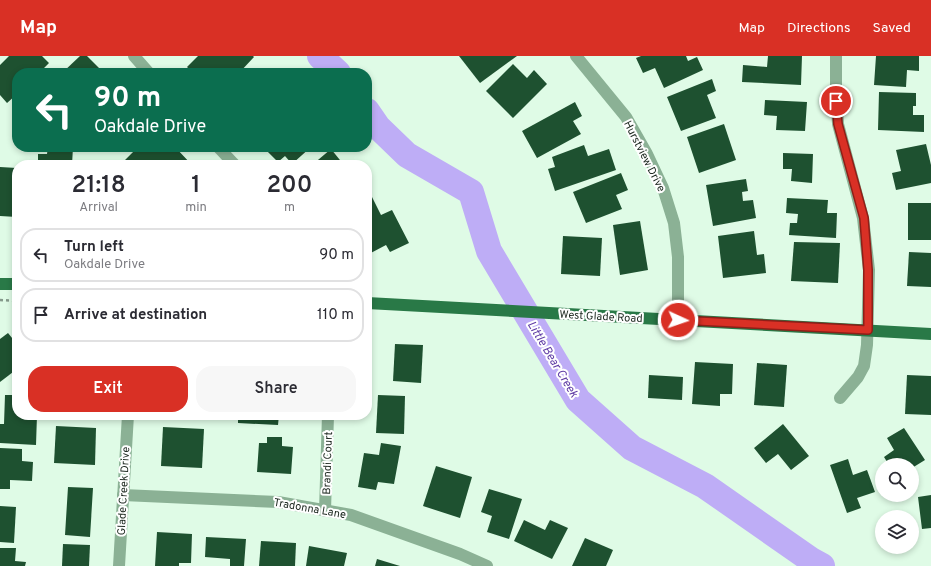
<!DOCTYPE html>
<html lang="en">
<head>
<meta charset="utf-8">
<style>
  :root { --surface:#fff; --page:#f7f7f7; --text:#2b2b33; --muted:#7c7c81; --line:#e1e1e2; --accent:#d93025 }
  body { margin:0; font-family:Overpass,sans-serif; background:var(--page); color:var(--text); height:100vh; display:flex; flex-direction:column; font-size:15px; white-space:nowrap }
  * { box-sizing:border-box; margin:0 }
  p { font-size:13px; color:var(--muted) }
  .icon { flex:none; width:22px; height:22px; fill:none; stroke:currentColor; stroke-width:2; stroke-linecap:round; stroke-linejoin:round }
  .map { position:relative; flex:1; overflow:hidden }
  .panel { position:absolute; left:12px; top:104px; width:360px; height:260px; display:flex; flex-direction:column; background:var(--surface); border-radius:16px; box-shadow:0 2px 6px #0003 }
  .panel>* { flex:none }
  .guide { position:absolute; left:12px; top:12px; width:360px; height:84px; border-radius:16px; box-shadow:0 2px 6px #0003; background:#0b6e4f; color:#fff; overflow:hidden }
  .tools { position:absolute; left:875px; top:402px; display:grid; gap:8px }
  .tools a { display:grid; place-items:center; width:44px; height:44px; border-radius:50%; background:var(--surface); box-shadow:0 2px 6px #0003; font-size:20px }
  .pin { position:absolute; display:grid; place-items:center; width:34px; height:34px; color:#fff; margin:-17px; border:2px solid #fff; border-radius:50%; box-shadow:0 1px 4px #0007 }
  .me { position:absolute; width:44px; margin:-22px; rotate:93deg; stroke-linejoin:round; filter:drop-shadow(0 0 3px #0008) }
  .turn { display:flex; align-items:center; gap:14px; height:84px; padding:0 16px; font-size:18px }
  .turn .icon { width:52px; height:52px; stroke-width:2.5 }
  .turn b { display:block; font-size:28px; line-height:34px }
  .eta { display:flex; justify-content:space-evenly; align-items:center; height:68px; text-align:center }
  .eta b { font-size:24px; font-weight:600; line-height:28px }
  .cta { display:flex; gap:8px; margin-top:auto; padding:8px 16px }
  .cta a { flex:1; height:46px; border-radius:16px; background:var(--accent); color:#fff; font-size:16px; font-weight:600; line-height:46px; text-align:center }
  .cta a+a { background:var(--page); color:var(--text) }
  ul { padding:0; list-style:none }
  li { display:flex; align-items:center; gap:12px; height:54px; margin:0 8px 6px; padding:0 8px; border:2px solid var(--line); border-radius:16px }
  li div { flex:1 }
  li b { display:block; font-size:15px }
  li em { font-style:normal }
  header { display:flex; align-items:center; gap:24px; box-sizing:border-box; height:56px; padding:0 20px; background:var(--accent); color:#fff }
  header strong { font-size:19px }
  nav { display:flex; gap:22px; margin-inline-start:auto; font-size:14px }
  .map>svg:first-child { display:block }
</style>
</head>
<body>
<header>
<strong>Map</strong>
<nav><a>Map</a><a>Directions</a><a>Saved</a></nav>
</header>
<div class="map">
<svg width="931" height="510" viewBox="0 0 931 510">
  <rect width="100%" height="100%" fill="#dffbe6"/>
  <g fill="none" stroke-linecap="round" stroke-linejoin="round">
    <g stroke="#beadf6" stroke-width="26">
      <path d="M320,0L338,17"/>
      <path d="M367,55L378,71L407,99L471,136L489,195L578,344L632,392L705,430L811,504L822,510"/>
    </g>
  </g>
  <g fill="#1e5130">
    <path d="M9,0H42L49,7L39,17H17V38L7,47L0,39V9Z"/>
    <path d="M80,0H87L104,17H62Z"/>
    <path d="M198,0H253L254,1L239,17H193L187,11Z"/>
    <path d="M459,0H517L480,27Z"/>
    <path d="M641,0H686L688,5L697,1L703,14L664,32L655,12L643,17L636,2Z"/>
    <path d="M768,0H802L801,29L742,26L743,9L767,11Z"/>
    <path d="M876,0H919V15L907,14L906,31L874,29Z"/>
    <path d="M513,8L527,22L534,14L547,28L513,62L486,35Z"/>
    <path d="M712,23L716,35L707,39L716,62L681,75L667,41Z"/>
    <path d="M879,36L916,37V50H913V59H924V76L878,74Z"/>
    <path d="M765,44L807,46L805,75L776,74L777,60L764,59Z"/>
    <path d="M575,46L582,60L573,65L581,78L537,102L522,75Z"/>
    <path d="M724,68L736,104L699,117L687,81Z"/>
    <path d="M926,88L931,109V127L896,134L892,117L901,115L896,94Z"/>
    <path d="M584,89L588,100L609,93L616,114L555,135L548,113L555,111L552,101Z"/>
    <path d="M48,91H73L72,109H38V98H47Z"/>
    <path d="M138,91H175L192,109H144L139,104L135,109H129L124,105Z"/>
    <path d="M267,91H311L292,108L285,100L278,106L265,93Z"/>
    <path d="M331,93L344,109H312Z"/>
    <path d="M783,97L813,98L812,127L791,125L792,113H783Z"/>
    <path d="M0,111L17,112V161L0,160Z"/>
    <path d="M621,117L628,134L616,139L622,153L586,167L573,136Z"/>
    <path d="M746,123L748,135L742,136L743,145L753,144L756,162L713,170L706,129Z"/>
    <path d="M371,139L381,159L392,154L409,187L390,196L386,189L367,199V141Z"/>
    <path d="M787,142L828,144L827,157H837L836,182L789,179L790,167H797L798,158L786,157Z"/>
    <rect x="908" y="147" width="23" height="37"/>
    <path d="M640,165L648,214L620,219L613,169Z"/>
    <path d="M754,175L757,199L764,198L766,217L723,222L718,180Z"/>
    <path d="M563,180L602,182L600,220L561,218Z"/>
    <path d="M794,186L840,187L838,227L791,225Z"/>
    <path d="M909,196L931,197V231L907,230Z"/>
    <path d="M8,277L17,288V313L0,326V283Z"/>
    <path d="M395,288L423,289L421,327L393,325Z"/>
    <path d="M695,306L733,308L732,338H720V350L692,348Z"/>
    <path d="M757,307L787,309L784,351L754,349Z"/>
    <path d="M649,319L683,321L682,344L648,342Z"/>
    <path d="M907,319L931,320V359L905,358Z"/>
    <path d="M5,339H17V359H37L36,389L0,387V368H4Z"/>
    <path d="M378,339L405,340L404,378L376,377Z"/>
    <path d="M72,359H98V361L72,360Z"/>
    <path d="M168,359H191V361L168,360Z"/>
    <path d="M238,359H279L278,369L238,367Z"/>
    <path d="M783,368L809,400L791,414L778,398L766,407L754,392Z"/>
    <path d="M56,370L96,372L95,409L54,407Z"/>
    <path d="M163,371L204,373L202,412L161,410Z"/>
    <path d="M904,372L925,404L912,412V409H889L884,401L894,394L887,382Z"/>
    <path d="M267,381H282V390L293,391L291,418L257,416L259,387H267Z"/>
    <path d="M381,387L401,390L394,428L378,426L376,434L358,431L364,397L379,399Z"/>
    <path d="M0,392L22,393V405L33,406L32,425L10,424V433H0Z"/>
    <path d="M848,403L853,419L867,414L875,436L857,442L861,452L847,457L830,409Z"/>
    <path d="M436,410L472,421L460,462L423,450Z"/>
    <path d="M68,431L93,432L90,481L65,479Z"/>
    <path d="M489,433L522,443L509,483L487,476L492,460L481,456Z"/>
    <path d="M931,439V472L922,473L918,441Z"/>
    <path d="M0,450L16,451L14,487L0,486Z"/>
    <path d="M524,464L545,474L550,464L568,472L552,503L514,485Z"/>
    <path d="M157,476L192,478L191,507H179V510H155Z"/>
    <path d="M206,481L246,483L244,510H230V503L205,501Z"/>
    <path d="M585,482L613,494L606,510H572Z"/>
    <path d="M261,485L296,487L295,510H259Z"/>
    <path d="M63,488L90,489L89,510H62Z"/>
    <path d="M309,490L347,497L344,510H306Z"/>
    <path d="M0,492H16L15,505L26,506L25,510H0Z"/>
    <path d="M377,503L400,510H375Z"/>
  </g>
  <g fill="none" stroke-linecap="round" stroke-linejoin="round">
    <path stroke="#85998b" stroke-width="2.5" stroke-dasharray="3 3" stroke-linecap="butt" d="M0,244L17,245"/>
    <g stroke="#8bb195" stroke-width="12">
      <path d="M134,0L149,17"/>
      <path d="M576,0L626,61L647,98L663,132L674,167L678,201V264"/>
      <path d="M836,0V34L838,68L863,162L869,214L867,289L864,310L858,321L840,342"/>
      <path d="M218,91L235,109"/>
      <path d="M123,439L278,446L351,459L460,498L487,510"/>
      <path d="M325,455L328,359"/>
      <path d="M119,510L128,359"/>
    </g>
    <g stroke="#297947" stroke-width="12">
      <path d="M0,228H17"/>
      <path d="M367,247L931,278"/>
    </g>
  </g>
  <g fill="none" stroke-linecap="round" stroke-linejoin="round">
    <g stroke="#8d1f18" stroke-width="10">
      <path id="route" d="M678,264L868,274V214L864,162L838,68L836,45"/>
    </g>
    <use href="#route" stroke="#d93025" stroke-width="7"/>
  </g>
  <g text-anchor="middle" stroke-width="4" stroke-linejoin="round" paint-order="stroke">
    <g font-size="11" fill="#202b23" stroke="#fff">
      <text transform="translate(645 100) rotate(63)" y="4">Hurstview Drive</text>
      <text transform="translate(601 260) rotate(3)" y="4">West Glade Road</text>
      <text transform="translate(327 407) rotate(-88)" y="4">Brandi Court</text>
      <text transform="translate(123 435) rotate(-87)" y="4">Glade Creek Drive</text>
      <text transform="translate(310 452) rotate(10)" y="4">Tradonna Lane</text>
    </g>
    <g font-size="12" font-style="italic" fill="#603da5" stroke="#fff">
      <text transform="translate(553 303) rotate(59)" y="4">Little Bear Creek</text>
    </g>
  </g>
</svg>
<div class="tools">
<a><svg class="icon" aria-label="search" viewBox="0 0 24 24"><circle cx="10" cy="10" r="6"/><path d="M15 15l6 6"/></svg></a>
<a><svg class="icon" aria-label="layers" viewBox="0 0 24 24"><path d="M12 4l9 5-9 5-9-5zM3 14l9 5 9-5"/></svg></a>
</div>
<div class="pin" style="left:836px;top:45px;background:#d93025"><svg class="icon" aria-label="arrive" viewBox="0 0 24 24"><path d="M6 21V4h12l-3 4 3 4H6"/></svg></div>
<svg class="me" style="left:678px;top:264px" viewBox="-20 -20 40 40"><circle r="17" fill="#d93025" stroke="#fff" stroke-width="3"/><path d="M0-11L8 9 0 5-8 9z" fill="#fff"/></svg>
<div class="guide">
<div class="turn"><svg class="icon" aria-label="left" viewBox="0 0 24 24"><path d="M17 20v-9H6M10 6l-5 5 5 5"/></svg><div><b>90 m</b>Oakdale Drive</div></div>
</div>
<section class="panel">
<div class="eta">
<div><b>21:18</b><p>Arrival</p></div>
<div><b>1</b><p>min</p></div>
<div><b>200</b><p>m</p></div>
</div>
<ul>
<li><svg class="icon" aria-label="left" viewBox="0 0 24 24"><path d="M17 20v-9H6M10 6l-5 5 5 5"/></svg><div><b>Turn left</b><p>Oakdale Drive</p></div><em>90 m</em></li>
<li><svg class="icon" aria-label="arrive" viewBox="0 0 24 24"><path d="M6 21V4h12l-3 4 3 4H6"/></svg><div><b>Arrive at destination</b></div><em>110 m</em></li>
</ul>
<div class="cta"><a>Exit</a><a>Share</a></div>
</section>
</div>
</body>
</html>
